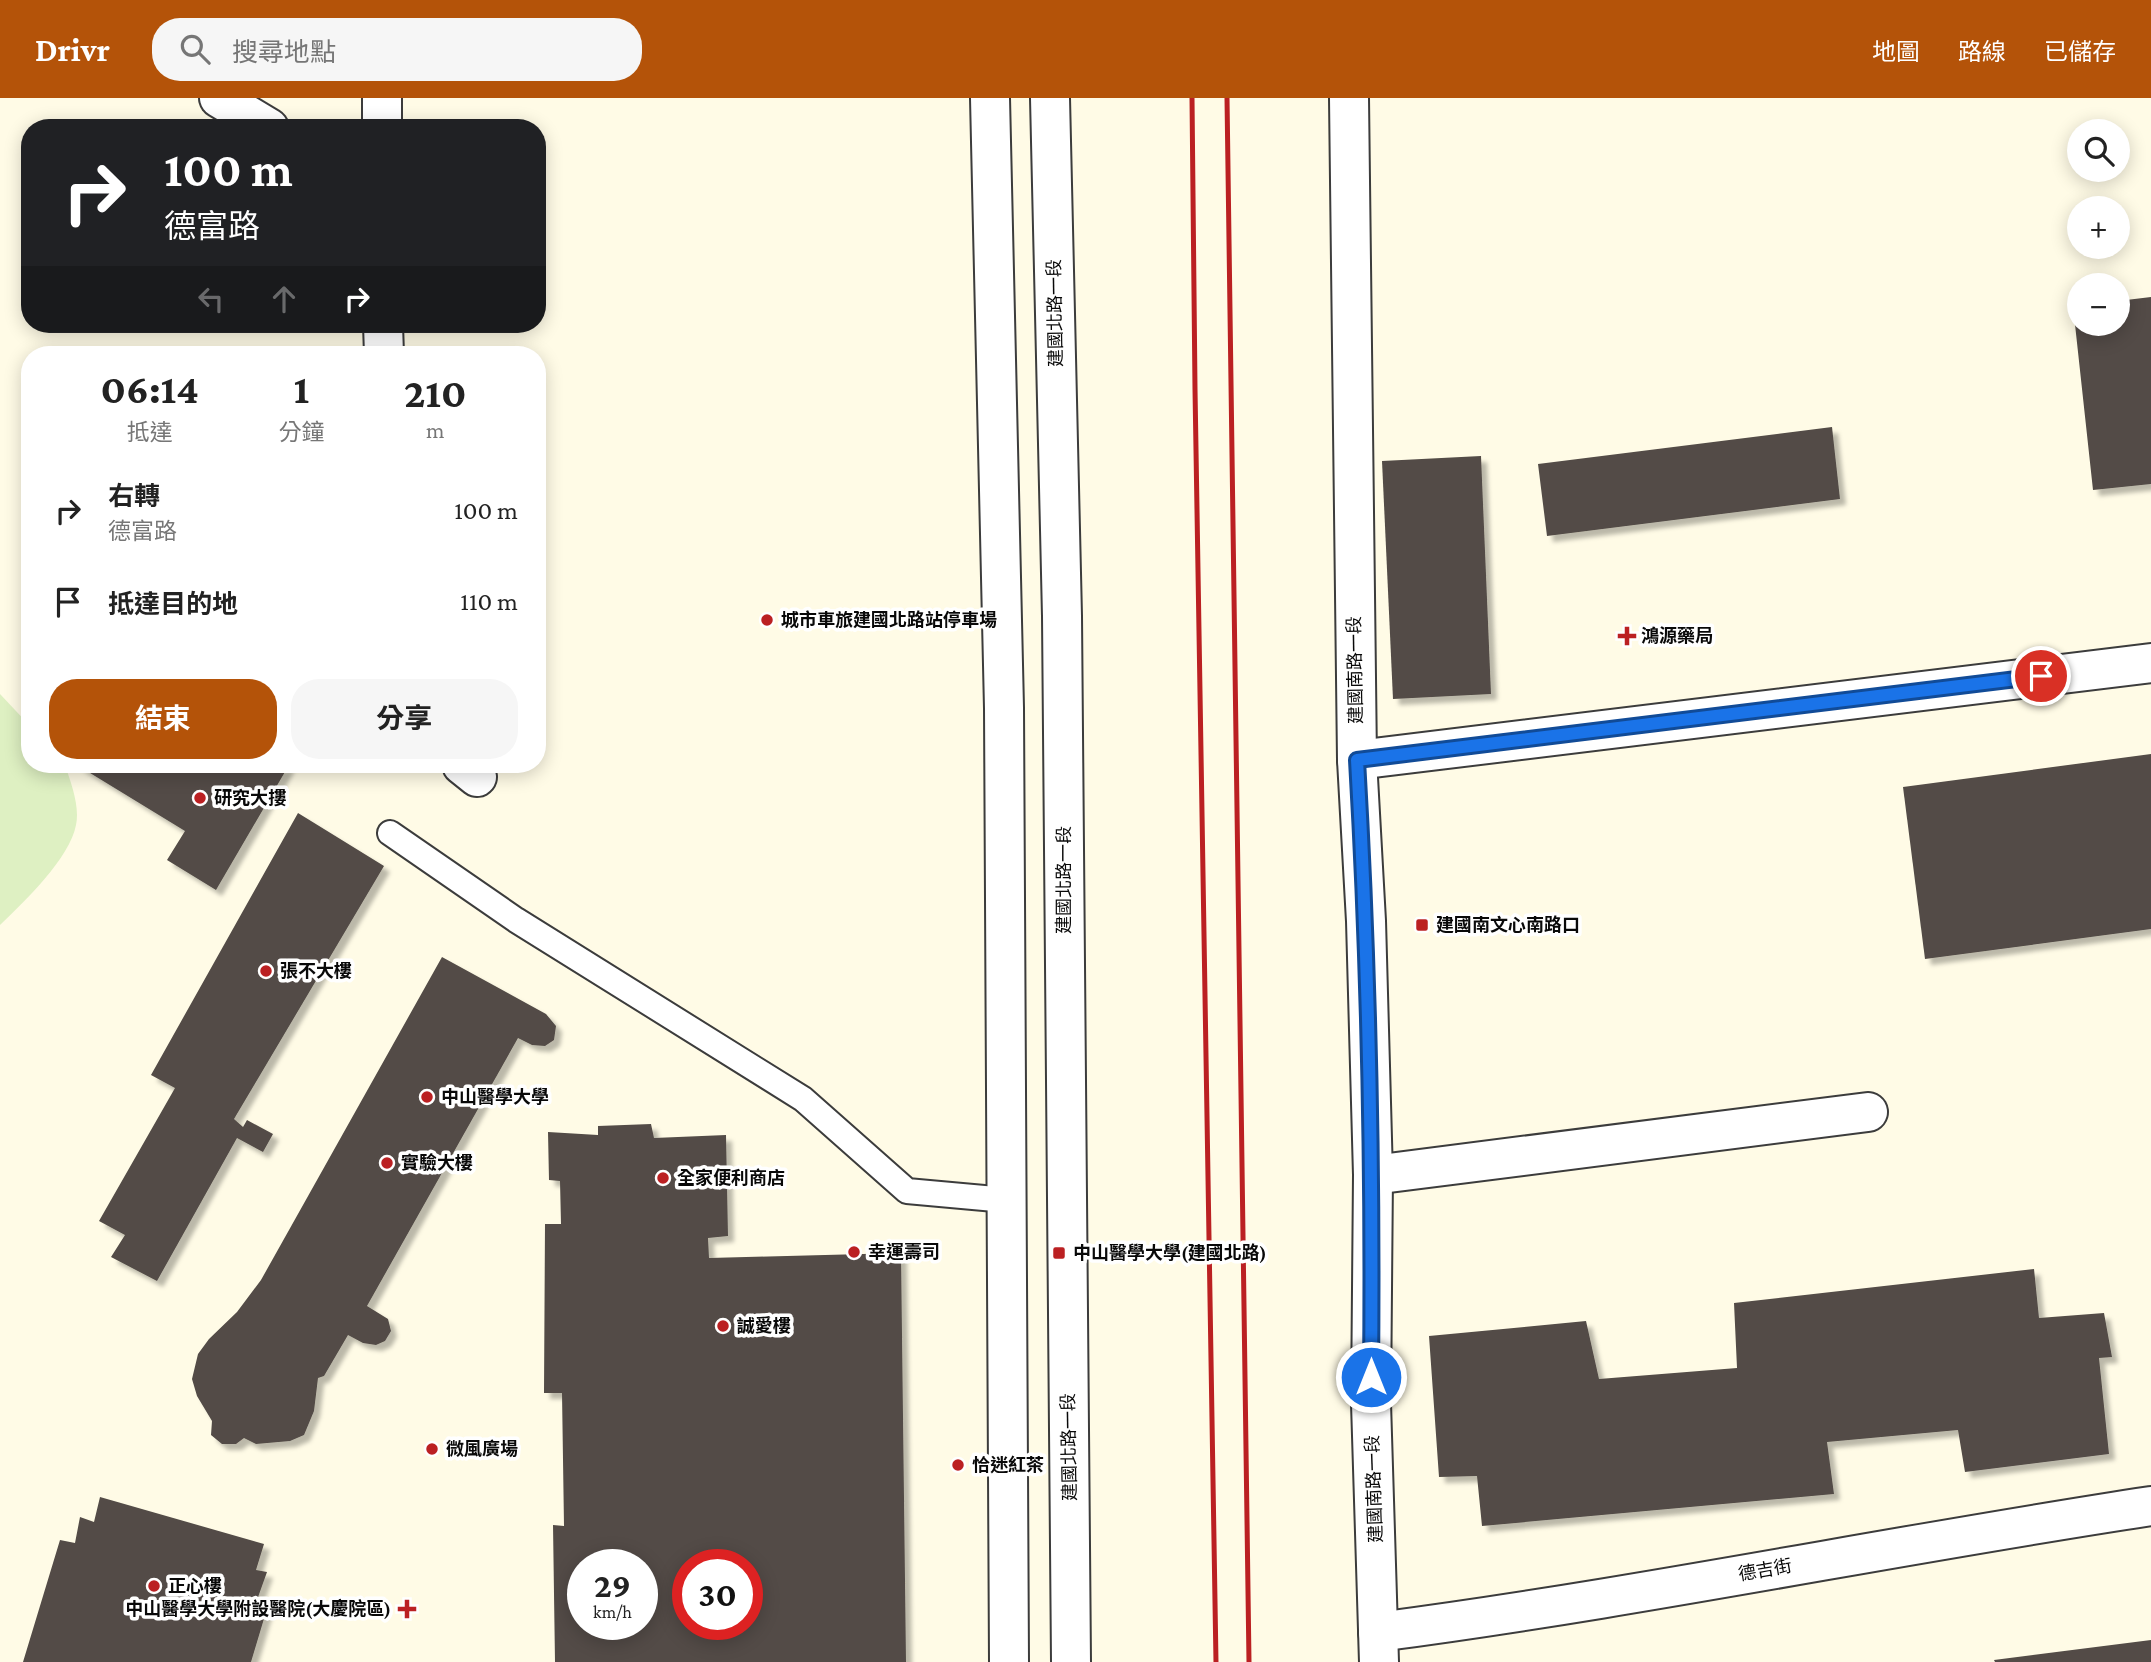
<!DOCTYPE html>
<html lang="zh-TW">
<head>
<meta charset="utf-8">
<style>
  :root { --surface:#fff; --page:#f6f6f6; --text:#222; --muted:#767676; --accent:#b45309 }
  body { margin:0; font-family:"Crimson Pro","Noto Sans TC",serif; background:var(--page); color:var(--text); height:100vh; display:flex; flex-direction:column; font-size:26px; white-space:nowrap }
  * { box-sizing:border-box; margin:0 }
  p { font-size:23px; color:var(--muted) }
  .icon { flex:none; width:38px; height:38px; fill:none; stroke:currentColor; stroke-width:2; stroke-linecap:round; stroke-linejoin:round }
  .map { position:relative; flex:1; overflow:hidden }
  .details { position:absolute; left:21px; top:248px; width:525px; height:427px; display:flex; flex-direction:column; background:var(--surface); border-radius:28px; box-shadow:0 4px 18px #0003 }
  .details>* { flex:none }
  .banner { position:absolute; left:21px; top:21px; width:525px; height:214px; border-radius:28px; box-shadow:0 4px 18px #0003; background:#202124; color:#fff; overflow:hidden }
  .buttons { position:absolute; left:2067px; top:21px; display:grid; gap:14px }
  .buttons a { display:grid; place-items:center; width:63px; height:63px; border-radius:50%; background:var(--surface); box-shadow:0 4px 18px #0003; font-size:35px }
  .speed { position:absolute; left:567px; top:1451px; display:flex; gap:14px; font-size:35px; font-weight:700; text-align:center }
  .speed>* { display:grid; place-content:center; width:91px; height:91px; border-radius:50%; background:var(--surface); box-shadow:0 4px 18px #0003; line-height:1 }
  .speed small { font-size:18px; font-weight:400 }
  .speed .limit { border:10px solid #d22; background:#fff; color:#111 }
  .pin { position:absolute; display:grid; place-items:center; width:60px; height:60px; color:#fff; margin:-30px; border:4px solid #fff; border-radius:50%; box-shadow:0 2px 7px #0007 }
  .me { position:absolute; width:77px; margin:-38px; rotate:0deg; stroke-linejoin:round; filter:drop-shadow(0 0 5px #0008) }
  .turn { display:flex; align-items:center; gap:24px; height:147px; padding:0 28px; font-size:32px }
  .turn .icon { width:91px; height:91px; stroke-width:2.5 }
  .turn b { display:block; font-size:49px; line-height:60px }
  .lanes { display:flex; align-items:center; height:66px; padding:0 28px; background:#0003; justify-content:center; gap:35px; direction:ltr }
  .lanes .off { opacity:.35 }
  .eta { display:flex; justify-content:space-evenly; align-items:center; height:119px; text-align:center }
  .eta b { font-size:42px; font-weight:700; line-height:49px }
  .action { display:flex; gap:14px; margin-top:auto; padding:14px 28px }
  .action a { flex:1; height:80px; border-radius:28px; background:var(--accent); color:#fff; font-size:28px; font-weight:700; line-height:80px; text-align:center }
  .action a+a { background:var(--page); color:var(--text) }
  ul { padding:0; list-style:none }
  li { display:flex; align-items:center; gap:21px; height:91px; padding:0 28px }
  li div { flex:1 }
  li b { display:block; font-size:26px }
  li em { font-style:normal }
  header { display:flex; align-items:center; gap:42px; box-sizing:border-box; height:98px; padding:0 35px; background:var(--accent); color:#fff }
  header strong { font-size:33px }
  nav { display:flex; gap:38px; margin-inline-start:auto; font-size:24px }
  .search { width:490px; height:63px; background:var(--page); display:flex; align-items:center; gap:18px; box-sizing:border-box; padding:0 24px; border-radius:28px; color:var(--muted); font-size:26px }
  .map>svg:first-child { display:block }
</style>
</head>
<body>
<header>
<strong>Drivr</strong>
<div class="search"><svg class="icon" aria-label="search" viewBox="0 0 24 24"><circle cx="10" cy="10" r="6"/><path d="M15 15l6 6"/></svg>搜尋地點</div>
<nav><a>地圖</a><a>路線</a><a>已儲存</a></nav>
</header>
<div class="map">
<svg width="2151" height="1564" viewBox="0 0 2151 1564">
  <defs>
    <filter id="shadow"><feDropShadow dx="6" dy="6" stdDeviation="2" flood-color="#0004"/></filter>
  </defs>
  <rect width="100%" height="100%" fill="#fffbe6"/>
  <path fill="#def0c2" d="M0,596L30,628V667H65C71,685 80,708 76,727C70,760 24,804 0,827Z"/>
  <g fill="#524b46" fill-rule="evenodd" filter="url(#shadow)">
    <path d="M2151,199V386L2093,392L2073,208L2079,207V226H2118V203Z"/>
    <path d="M1832,329L1840,401L1547,438L1538,366Z"/>
    <path d="M1481,358L1491,596L1393,601L1382,363Z"/>
    <path d="M2151,656V831L1925,861L1903,689Z"/>
    <path d="M77,667H289L216,792L167,762L185,733Z"/>
    <path d="M298,715L384,768L234,1021L243,1029L247,1022L273,1036L263,1054L237,1040L157,1183L111,1159L125,1137L99,1123L175,990L151,977Z"/>
    <path d="M442,859L546,916L556,928L554,942L545,948L532,947L518,940L367,1208L388,1221L391,1233L385,1243L376,1247L363,1245L348,1237L324,1278L318,1280L314,1313L304,1337L290,1343L256,1346L244,1340L236,1346H222L211,1337L212,1323L197,1298L192,1281L198,1256L209,1241L237,1214L261,1182Z"/>
    <path d="M651,1026L654,1040L726,1037L728,1138L708,1140L709,1160L901,1155L906,1564H555L553,1427L564,1428L562,1295H544L545,1126H561L560,1083L549,1082L548,1034L598,1037V1028ZM583,1466H642V1526H583ZM688,1466H747V1526H688Z"/>
    <path d="M2034,1171L2039,1220L2104,1215L2112,1259L2099,1260L2109,1356L1965,1374L1958,1332L1827,1344L1834,1396L1482,1428L1477,1378L1439,1379L1429,1238L1586,1223L1599,1281L1737,1270L1734,1205Z"/>
    <path d="M100,1399L264,1446L256,1472L267,1474L257,1502L269,1504L251,1564H23L60,1442L75,1445L80,1419L94,1424Z"/>
    <path d="M2151,1542V1564H1995L1994,1562Z"/>
  </g>
  <g fill="none" stroke-linecap="round" stroke-linejoin="round">
    <g stroke="#3c3c3c" stroke-width="28">
      <path id="lane" d="M390,735L516,822L803,1001L907,1093L1006,1102"/>
    </g>
    <g stroke="#3c3c3c" stroke-width="42">
      <g id="street">
        <path d="M219,0L269,30"/>
        <path d="M382,0V30"/>
        <path d="M990,0L1004,610L1009,1564"/>
        <path d="M1050,0L1062,518L1071,1564"/>
        <path d="M1349,0L1357,662L1366,823L1373,1077L1371,1305L1379,1564"/>
        <path d="M383,226L384,257"/>
        <path d="M1357,662L2151,565"/>
        <path d="M462,667L477,679"/>
        <path d="M1373,1077L1868,1014"/>
        <path d="M1378,1534C1637,1500 1893,1447 2151,1408"/>
      </g>
    </g>
    <use href="#lane" stroke="#fff" stroke-width="24"/>
    <use href="#street" stroke="#fff" stroke-width="38"/>
    <g stroke="#bb2022" stroke-width="5">
      <path d="M1192,0L1195,291L1216,1564"/>
      <path d="M1227,0L1249,1564"/>
    </g>
  </g>
  <g fill="none" stroke-linecap="round" stroke-linejoin="round">
    <g stroke="#114b97" stroke-width="18">
      <path id="route" d="M1371,1279C1373,1073 1369,868 1357,662L2041,578"/>
    </g>
    <use href="#route" stroke="#1a73e8" stroke-width="12"/>
  </g>
  <g fill="#bb2022" stroke="#fff" stroke-width="2.5">
    <circle cx="767" cy="522" r="7"/>
    <path d="M1623.5 527.5h7v7h7v7h-7v7h-7v-7h-7v-7h7z"/>
    <circle cx="200" cy="700" r="7"/>
    <rect x="1415" y="820" width="14" height="14" rx="3.5"/>
    <circle cx="266" cy="873" r="7"/>
    <circle cx="427" cy="999" r="7"/>
    <circle cx="387" cy="1065" r="7"/>
    <circle cx="663" cy="1080" r="7"/>
    <circle cx="854" cy="1154" r="7"/>
    <rect x="1052" y="1148" width="14" height="14" rx="3.5"/>
    <circle cx="723" cy="1228" r="7"/>
    <circle cx="432" cy="1351" r="7"/>
    <circle cx="958" cy="1367" r="7"/>
    <circle cx="154" cy="1488" r="7"/>
    <path d="M403.5 1500.5h7v7h7v7h-7v7h-7v-7h-7v-7h7z"/>
  </g>
  <g text-anchor="middle" stroke-width="7" stroke-linejoin="round" paint-order="stroke">
    <g font-size="18" fill="#090909" stroke="#fff">
      <text transform="translate(1055 215) rotate(-91)" y="6">建國北路一段</text>
      <text transform="translate(1355 572) rotate(-91)" y="6">建國南路一段</text>
      <text transform="translate(1064 782) rotate(-90)" y="6">建國北路一段</text>
      <text transform="translate(1069 1349) rotate(-91)" y="6">建國北路一段</text>
      <text transform="translate(1374 1391) rotate(-92)" y="6">建國南路一段</text>
      <text transform="translate(1765 1472) rotate(-10)" y="6">德吉街</text>
    </g>
    <g font-size="18" font-weight="bold" fill="#090909" stroke="#fff" text-anchor="start">
      <text x="781" y="528">城市車旅建國北路站停車場</text>
      <text x="1641" y="544">鴻源藥局</text>
      <text x="214" y="706">研究大摟</text>
      <text x="1436" y="833">建國南文心南路口</text>
      <text x="280" y="879">張不大樓</text>
      <text x="441" y="1005">中山醫學大學</text>
      <text x="401" y="1071">實驗大樓</text>
      <text x="677" y="1086">全家便利商店</text>
      <text x="868" y="1160">幸運壽司</text>
      <text x="1073" y="1161">中山醫學大學(建國北路)</text>
      <text x="737" y="1234">誠愛樓</text>
      <text x="446" y="1357">微風廣場</text>
      <text x="972" y="1373">恰迷紅茶</text>
      <text x="168" y="1494">正心樓</text>
      <text x="391" y="1517" text-anchor="end">中山醫學大學附設醫院(大慶院區)</text>
    </g>
  </g>
</svg>
<div class="buttons">
<a><svg class="icon" aria-label="search" viewBox="0 0 24 24"><circle cx="10" cy="10" r="6"/><path d="M15 15l6 6"/></svg></a>
<a>+</a>
<a>−</a>
</div>
<div class="speed"><div>29<small>km/h</small></div><div class="limit">30</div></div>
<div class="pin" style="left:2041px;top:578px;background:#d93025"><svg class="icon" aria-label="arrive" viewBox="0 0 24 24"><path d="M6 21V4h12l-3 4 3 4H6"/></svg></div>
<svg class="me" style="left:1371px;top:1279px" viewBox="-20 -20 40 40"><circle r="17" fill="#1a73e8" stroke="#fff" stroke-width="3"/><path d="M0-11L8 9 0 5-8 9z" fill="#fff"/></svg>
<div class="banner">
<div class="turn"><svg class="icon" aria-label="right" viewBox="0 0 24 24"><path d="M7 20v-9h11M14 6l5 5-5 5"/></svg><div><b>100 m</b>德富路</div></div>
<div class="lanes"><svg class="icon off" aria-label="left" viewBox="0 0 24 24"><path d="M17 20v-9H6M10 6l-5 5 5 5"/></svg><svg class="icon off" aria-label="ahead" viewBox="0 0 24 24"><path d="M12 20V5M6 11l6-6 6 6"/></svg><svg class="icon" aria-label="right" viewBox="0 0 24 24"><path d="M7 20v-9h11M14 6l5 5-5 5"/></svg></div>
</div>
<section class="details">
<div class="eta">
<div><b>06:14</b><p>抵達</p></div>
<div><b>1</b><p>分鐘</p></div>
<div><b>210</b><p>m</p></div>
</div>
<ul>
<li><svg class="icon" aria-label="right" viewBox="0 0 24 24"><path d="M7 20v-9h11M14 6l5 5-5 5"/></svg><div><b>右轉</b><p>德富路</p></div><em>100 m</em></li>
<li><svg class="icon" aria-label="arrive" viewBox="0 0 24 24"><path d="M6 21V4h12l-3 4 3 4H6"/></svg><div><b>抵達目的地</b></div><em>110 m</em></li>
</ul>
<div class="action"><a>結束</a><a>分享</a></div>
</section>
</div>
</body>
</html>
